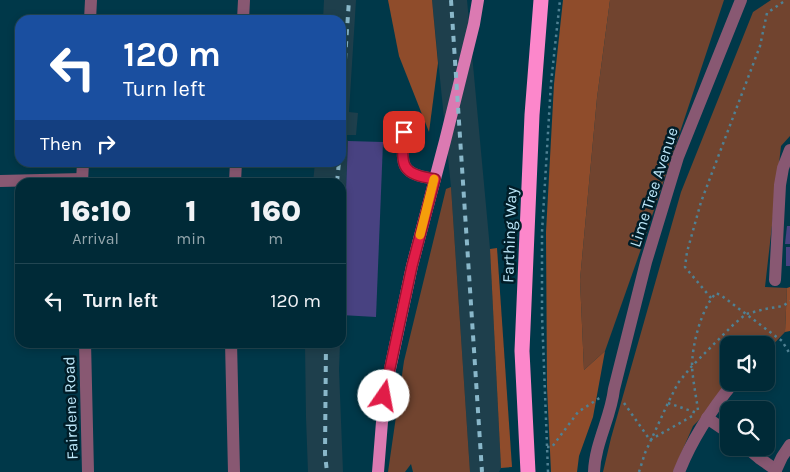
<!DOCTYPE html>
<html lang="en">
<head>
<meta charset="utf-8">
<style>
  :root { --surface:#002a37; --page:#0a323f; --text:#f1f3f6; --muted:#95a7ad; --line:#224652 }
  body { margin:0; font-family:Karla,sans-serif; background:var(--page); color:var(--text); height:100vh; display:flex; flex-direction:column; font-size:19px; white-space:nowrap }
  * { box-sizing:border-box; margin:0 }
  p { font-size:16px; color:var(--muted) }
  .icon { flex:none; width:28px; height:28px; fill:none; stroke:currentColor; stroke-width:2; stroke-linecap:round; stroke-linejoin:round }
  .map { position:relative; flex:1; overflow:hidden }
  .drawer { position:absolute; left:15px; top:178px; width:331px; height:170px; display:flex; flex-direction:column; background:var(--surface); border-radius:15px; box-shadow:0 2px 8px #0003,0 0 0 1px var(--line) }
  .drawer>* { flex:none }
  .hud { position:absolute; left:15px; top:15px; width:331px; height:152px; border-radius:15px; box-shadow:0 2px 8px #0003,0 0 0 1px var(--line); background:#1a4fa0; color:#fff; overflow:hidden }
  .controls { position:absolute; left:720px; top:336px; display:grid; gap:10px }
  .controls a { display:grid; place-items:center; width:55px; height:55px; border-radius:10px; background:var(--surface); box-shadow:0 2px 8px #0003,0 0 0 1px var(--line); font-size:25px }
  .pin { position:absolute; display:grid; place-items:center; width:42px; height:42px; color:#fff; margin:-21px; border-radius:10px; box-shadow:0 2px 8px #0006 }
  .me { position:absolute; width:55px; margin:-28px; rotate:12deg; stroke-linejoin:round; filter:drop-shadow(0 0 4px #0008) }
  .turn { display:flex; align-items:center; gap:18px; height:105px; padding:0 25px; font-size:22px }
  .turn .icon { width:65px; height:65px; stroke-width:2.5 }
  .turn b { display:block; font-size:35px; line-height:42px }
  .then { display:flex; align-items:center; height:48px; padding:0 25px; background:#0003; gap:10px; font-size:19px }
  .eta { display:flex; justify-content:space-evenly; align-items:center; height:85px; text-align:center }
  .eta b { font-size:30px; font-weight:800; line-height:35px }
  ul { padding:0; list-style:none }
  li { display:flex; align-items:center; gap:15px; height:75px; padding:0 25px; border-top:1px solid var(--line) }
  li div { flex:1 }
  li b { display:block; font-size:19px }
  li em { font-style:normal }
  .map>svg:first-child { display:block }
</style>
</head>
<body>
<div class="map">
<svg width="790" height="472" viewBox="0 0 790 472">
  <rect width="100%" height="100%" fill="#003849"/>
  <g fill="#1e3f4c">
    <path d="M324,0H356L349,112L358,113L356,135H347V140L348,141L341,307V182H313L315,163L341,162V20H323Z"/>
    <path d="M432,0H467L490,249L501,468L499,472H470L451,187Z"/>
    <path d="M305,343H340L339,370L343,472H308L306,417Z"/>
  </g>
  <g fill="#71442f">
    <path d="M610,0H724L641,249L605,351L584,370L580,280L597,98Z"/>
    <path d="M771,0H790V136L781,146L765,287L787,288L785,332L766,352V345H729V382L736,383L693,426L673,472H603L611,438L681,192L753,12Z"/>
    <path d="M451,187L470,472H413L411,464L405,472H388L404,361L446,189Z"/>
  </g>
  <g fill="#8f4c2b">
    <path d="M388,0H432L438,63L429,132L399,56Z"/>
    <path d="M563,0H610L597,98L580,280L584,370L605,351L593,417L579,456L577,472H551L547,387L546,232L554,84Z"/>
    <path d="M497,248L512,467L501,468L490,249Z"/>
    <path d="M790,287V331L785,332L787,288Z"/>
  </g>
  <g fill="#484281">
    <path d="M348,141L383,142L376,317L341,315Z"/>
    <path d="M787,226H790V244H785Z"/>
    <rect x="786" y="247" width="4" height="19"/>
  </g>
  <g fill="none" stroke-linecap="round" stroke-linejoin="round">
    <g stroke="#4f8193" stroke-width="2.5" stroke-dasharray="2.5 4" stroke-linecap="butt">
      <path d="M711,298L685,267L687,252L701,202L760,46L767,13L786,0"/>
      <path d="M624,403L650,440L694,415"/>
      <path d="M668,403L697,413"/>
      <path d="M698,410C696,396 693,381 692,367C692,345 701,309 716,293L722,296L782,341L790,354"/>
      <path d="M547,447H552L578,412L601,397"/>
      <path d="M548,472L542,315V232L551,83L560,0"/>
      <path d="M639,472L645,453L668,403L678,383L692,366L733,325L746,314L765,309L783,306L790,301"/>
    </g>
    <g stroke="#885872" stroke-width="12">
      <path d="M90,20L91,0"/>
      <path d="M243,20L244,0"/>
      <path d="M404,132C402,164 398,174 435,179"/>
      <path d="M0,181L82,179"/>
      <path d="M82,182L83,162"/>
      <path d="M235,182L236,162"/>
      <path d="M775,280L780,185L783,168L790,150"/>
      <path d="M85,342L88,472"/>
      <path d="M231,342L234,472"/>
      <path d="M707,418L729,433"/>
      <path d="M747,448L759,458L776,470"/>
      <path d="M594,472C595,443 611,417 614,389L646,262L678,157L741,0"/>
      <path d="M679,472C692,439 711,410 734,382"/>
      <path d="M775,472L782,457L790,445"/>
    </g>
    <path stroke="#db7ab2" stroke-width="12" d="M378,472L384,397L412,266L445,141L474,24L478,0"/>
    <path stroke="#fc87cb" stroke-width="15" d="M528,472L522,351L532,115L541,0"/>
    <g stroke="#89b7c9" stroke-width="4" stroke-dasharray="6 6" stroke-linecap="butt">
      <path d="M451,0L482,472"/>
      <path d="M341,119L349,0"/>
      <path d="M337,182L339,162"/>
      <path d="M326,342L325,454L327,472"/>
    </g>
  </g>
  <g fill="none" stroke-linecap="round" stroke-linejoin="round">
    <g stroke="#92132f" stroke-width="12">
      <path id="route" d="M384,396L412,266L435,179C398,174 402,164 404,132"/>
    </g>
    <use href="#route" stroke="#e11d48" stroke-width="9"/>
    <path stroke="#f59e0b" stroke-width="9" d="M420,235L434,179"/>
  </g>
  <g text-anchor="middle" stroke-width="5" stroke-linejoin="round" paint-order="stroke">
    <g font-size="16" fill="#bce7f9" stroke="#001d28">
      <text transform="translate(653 187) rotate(-72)" y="6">Lime Tree Avenue</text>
      <text transform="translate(509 235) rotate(-88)" y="6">Farthing Way</text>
      <text transform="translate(70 408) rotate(-92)" y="6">Fairdene Road</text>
    </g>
  </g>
</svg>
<div class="controls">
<a><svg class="icon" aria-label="sound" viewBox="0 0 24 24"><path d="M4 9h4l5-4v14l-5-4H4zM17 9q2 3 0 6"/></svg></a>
<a><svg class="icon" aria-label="search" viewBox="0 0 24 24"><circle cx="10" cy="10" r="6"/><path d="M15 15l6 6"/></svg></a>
</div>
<div class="pin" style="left:404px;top:132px;background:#d93025"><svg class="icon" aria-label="arrive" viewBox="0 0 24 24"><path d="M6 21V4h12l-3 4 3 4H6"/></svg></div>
<svg class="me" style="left:384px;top:396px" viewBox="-20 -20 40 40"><circle r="19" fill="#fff"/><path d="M0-13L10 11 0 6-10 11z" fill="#e11d48"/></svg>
<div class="hud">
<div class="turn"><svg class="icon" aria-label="left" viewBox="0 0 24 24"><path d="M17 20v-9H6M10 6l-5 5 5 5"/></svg><div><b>120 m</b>Turn left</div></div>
<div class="then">Then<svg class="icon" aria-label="right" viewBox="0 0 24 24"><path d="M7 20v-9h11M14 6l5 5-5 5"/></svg></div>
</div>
<section class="drawer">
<div class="eta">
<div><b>16:10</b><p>Arrival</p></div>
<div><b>1</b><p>min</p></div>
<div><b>160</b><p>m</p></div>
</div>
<ul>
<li><svg class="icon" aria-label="left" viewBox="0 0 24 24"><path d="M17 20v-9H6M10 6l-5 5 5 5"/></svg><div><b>Turn left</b></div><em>120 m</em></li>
</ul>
</section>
</div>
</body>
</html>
